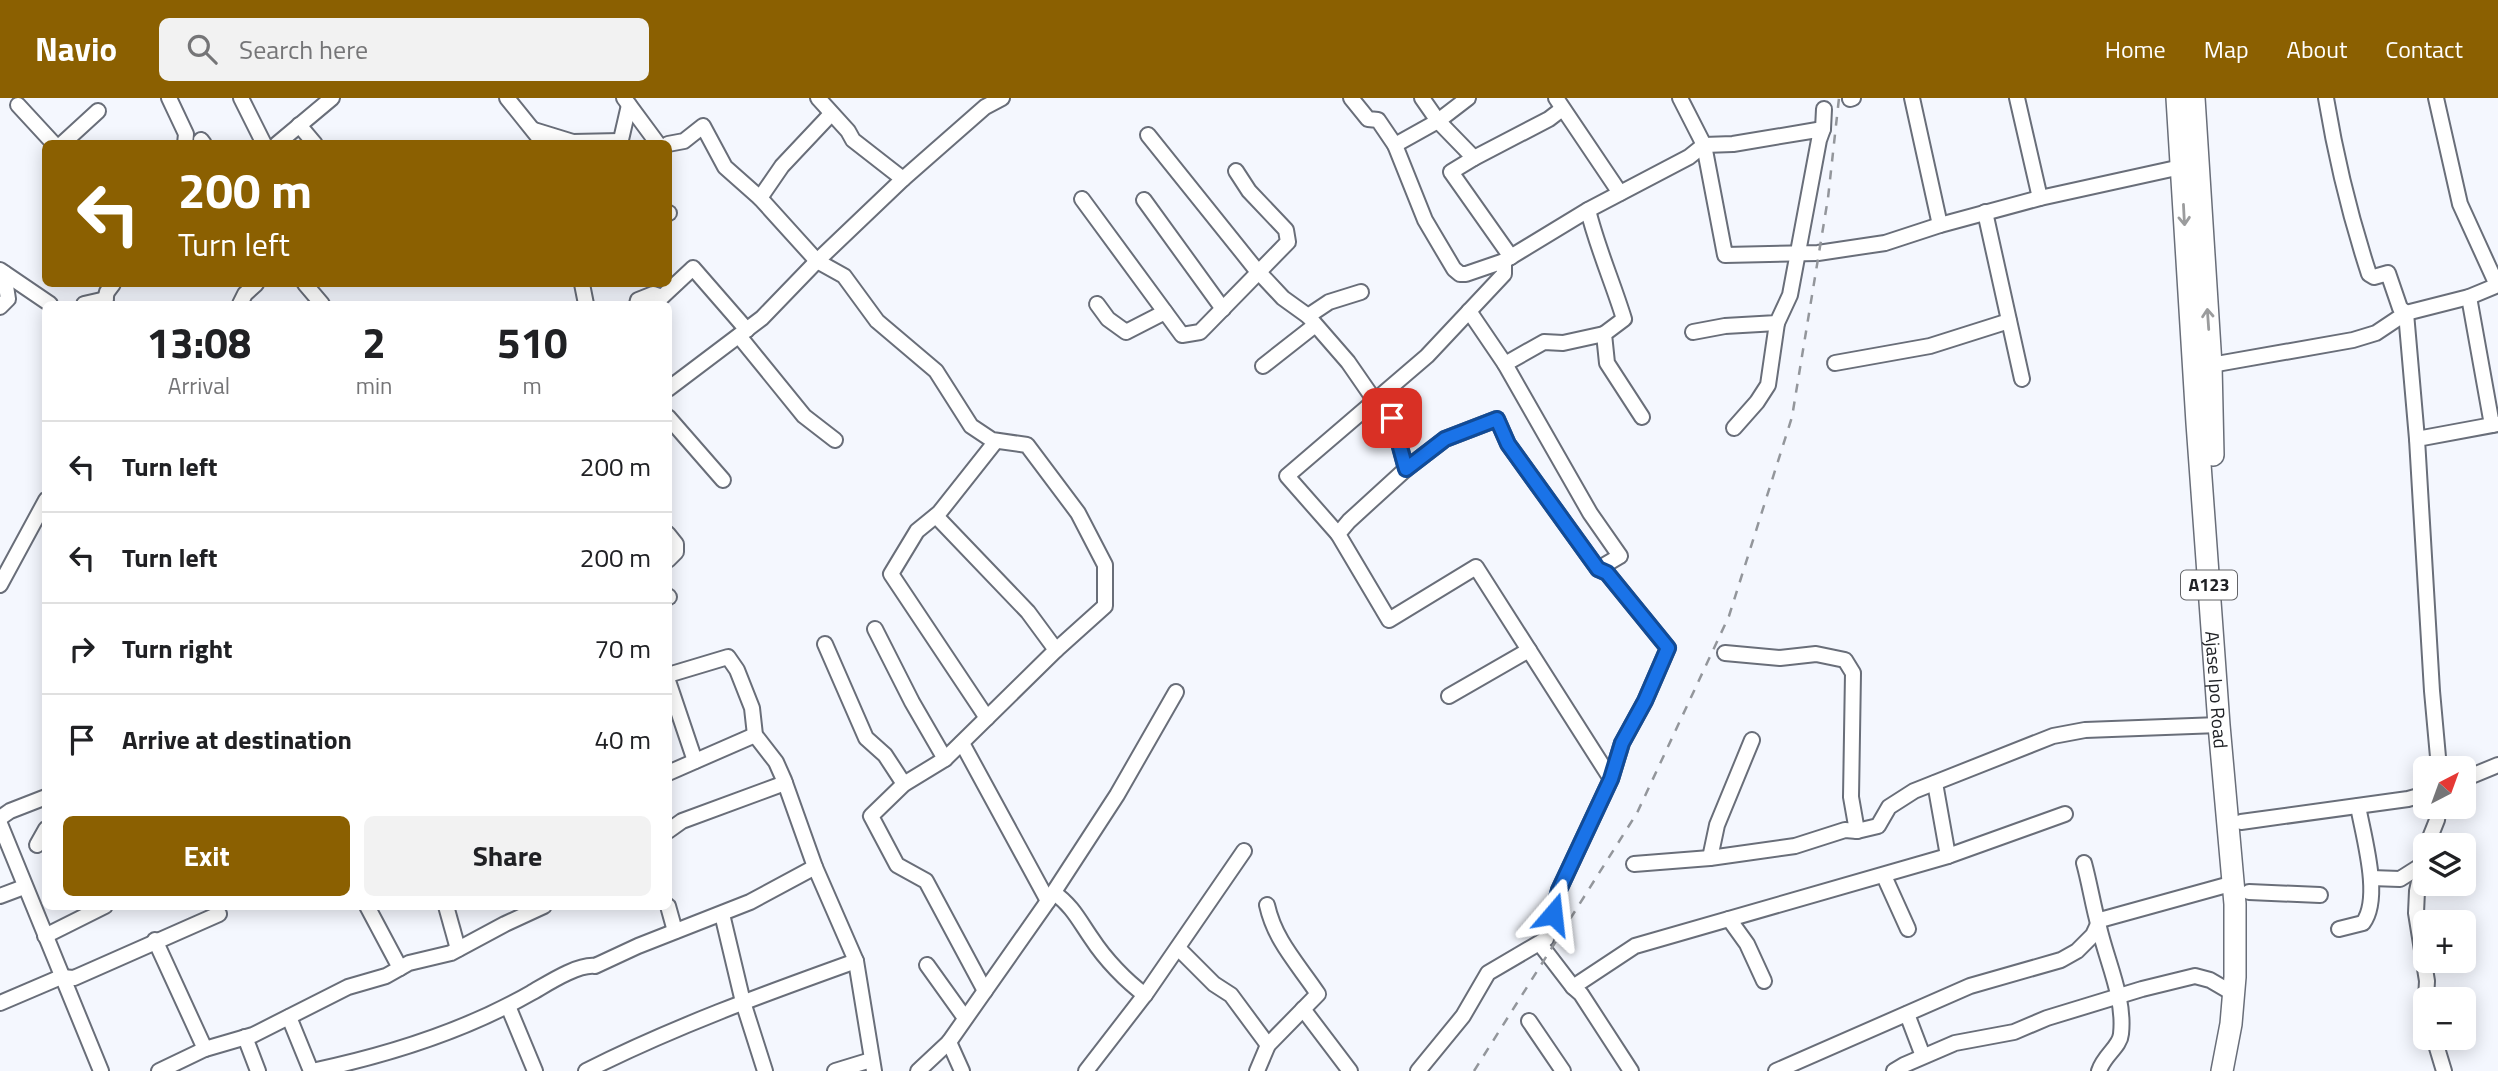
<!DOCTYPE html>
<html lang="en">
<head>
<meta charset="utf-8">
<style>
  :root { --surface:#fff; --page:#f2f2f2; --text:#202124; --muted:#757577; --line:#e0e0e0; --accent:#8b6001 }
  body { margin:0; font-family:"Titillium Web",sans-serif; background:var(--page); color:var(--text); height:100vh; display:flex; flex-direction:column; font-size:26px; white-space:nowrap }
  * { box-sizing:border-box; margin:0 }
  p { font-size:23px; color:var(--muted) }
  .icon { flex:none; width:38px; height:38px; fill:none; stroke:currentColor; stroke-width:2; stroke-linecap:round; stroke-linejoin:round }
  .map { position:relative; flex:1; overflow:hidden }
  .side { position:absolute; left:42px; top:203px; width:630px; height:609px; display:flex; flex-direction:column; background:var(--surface); border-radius:10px; box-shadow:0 4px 18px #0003 }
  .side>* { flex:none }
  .banner { position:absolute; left:42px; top:42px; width:630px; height:147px; border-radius:10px; box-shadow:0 4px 18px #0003; background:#8b6001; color:#fff; overflow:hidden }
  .needle { width:46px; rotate:41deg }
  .fabs { position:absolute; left:2413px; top:658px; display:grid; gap:14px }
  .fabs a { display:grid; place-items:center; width:63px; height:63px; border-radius:10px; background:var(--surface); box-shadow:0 4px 18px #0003; font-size:35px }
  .pin { position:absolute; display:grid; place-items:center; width:60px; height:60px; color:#fff; margin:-30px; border-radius:14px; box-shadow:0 4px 10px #0006 }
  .me { position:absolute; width:77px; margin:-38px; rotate:17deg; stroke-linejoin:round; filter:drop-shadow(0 0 5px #0008) }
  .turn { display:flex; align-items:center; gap:24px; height:147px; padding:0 21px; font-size:32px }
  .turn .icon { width:91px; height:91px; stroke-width:2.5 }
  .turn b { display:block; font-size:49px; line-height:60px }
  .eta { display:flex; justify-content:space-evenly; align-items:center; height:119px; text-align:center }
  .eta b { font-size:42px; font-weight:700; line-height:49px }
  .cta { display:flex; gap:14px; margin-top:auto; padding:14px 21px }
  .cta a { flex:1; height:80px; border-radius:10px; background:var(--accent); color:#fff; font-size:28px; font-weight:700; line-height:80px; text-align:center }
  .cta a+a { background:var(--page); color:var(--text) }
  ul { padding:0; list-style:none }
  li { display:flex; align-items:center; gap:21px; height:91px; padding:0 21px; border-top:2px solid var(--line) }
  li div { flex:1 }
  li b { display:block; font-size:26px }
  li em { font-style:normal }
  header { display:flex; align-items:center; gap:42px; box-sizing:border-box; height:98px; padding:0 35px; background:var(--accent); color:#fff }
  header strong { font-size:33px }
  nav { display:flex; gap:38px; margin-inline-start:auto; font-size:24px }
  .search { width:490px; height:63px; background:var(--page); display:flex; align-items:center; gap:18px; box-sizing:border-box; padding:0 24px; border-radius:10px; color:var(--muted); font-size:26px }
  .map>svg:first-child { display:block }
</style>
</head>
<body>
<header>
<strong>Navio</strong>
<div class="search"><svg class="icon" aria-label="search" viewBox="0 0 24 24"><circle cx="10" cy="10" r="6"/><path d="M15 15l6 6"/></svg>Search here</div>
<nav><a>Home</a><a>Map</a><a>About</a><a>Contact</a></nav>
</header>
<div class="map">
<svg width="2498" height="973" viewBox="0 0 2498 973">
  <rect width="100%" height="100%" fill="#f4f7fe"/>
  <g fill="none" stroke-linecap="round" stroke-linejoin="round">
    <g stroke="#696e79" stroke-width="18">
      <g id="minor">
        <path d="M169,0L186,36L185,46"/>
        <path d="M241,0L264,46"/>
        <path d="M507,0L544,46"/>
        <path d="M624,0L658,46"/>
        <path d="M818,0L848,33L853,42L903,81L985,9L1002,0"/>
        <path d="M1351,0L1368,21L1378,22L1395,47L1425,122L1454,171L1460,176H1466L1504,163"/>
        <path d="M1422,0L1438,23L1474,60L1549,21L1562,11"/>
        <path d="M1556,0L1620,95"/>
        <path d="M1680,0L1704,47L1725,157L1818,155L1885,145L1940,127L2040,100L2181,69"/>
        <path d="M1912,0L1940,127"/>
        <path d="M2017,0L2040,100"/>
        <path d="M2326,0C2336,60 2350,118 2369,176L2374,179L2388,175L2400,210L2406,215L2417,341"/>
        <path d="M2436,0L2460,106L2497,187"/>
        <path d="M1850,1L1853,0"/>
        <path d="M18,7L54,46"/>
        <path d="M299,27L315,46"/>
        <path d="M1823,31L1824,11"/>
        <path d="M534,32L573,44L620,43"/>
        <path d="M1148,37L1254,169L1283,200L1308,218L1348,264L1375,303"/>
        <path d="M201,42L204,46"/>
        <path d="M62,46L98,13"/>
        <path d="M277,46L332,0"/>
        <path d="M620,46L629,7"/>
        <path d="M668,46L684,43L703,28L725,69L760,100L817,163L844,178L877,223L936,273L971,328L992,342L1027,347L1078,415L1105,467V508L1056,552L945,661L904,686L871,718L897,767L926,783L985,893"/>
        <path d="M1395,47L1438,23L1468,0"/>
        <path d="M1474,60L1451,74L1511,159"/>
        <path d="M760,100L782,68L831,16"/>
        <path d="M1082,101L1182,237L1200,234L1288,144L1286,132L1249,93L1236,73"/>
        <path d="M1144,102L1223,211"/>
        <path d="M1588,112C1597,149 1613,185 1624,221L1604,236L1607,265L1642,319"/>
        <path d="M1985,114L2022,281"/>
        <path d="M668,115H669"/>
        <path d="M0,172L50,206"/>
        <path d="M305,186L322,206"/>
        <path d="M582,186L586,206"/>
        <path d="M2469,199L2492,327"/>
        <path d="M84,206L106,201"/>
        <path d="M104,206L107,194L113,186"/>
        <path d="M240,206L245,196L256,186"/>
        <path d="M637,206L638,202L653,196L662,199L693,170L747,232"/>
        <path d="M1097,206L1108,221L1126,234L1165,214"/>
        <path d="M0,209L8,201L4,175"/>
        <path d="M1469,213L1505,266L1590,415L1620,458L1598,471"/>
        <path d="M1308,218L1329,204L1361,194"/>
        <path d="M739,238L804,318L835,342"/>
        <path d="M1835,265L1930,248L2009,223"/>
        <path d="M1505,266L1544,244L1563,245L1604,236"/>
        <path d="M2211,267L2353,242L2376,235L2406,215L2469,199L2498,187"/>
        <path d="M1263,268L1314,228"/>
        <path d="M668,291L762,220L817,163L903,81"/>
        <path d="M1386,294L1406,371"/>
        <path d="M668,319L723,382"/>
        <path d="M1734,330L1757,304L1768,287L1777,225"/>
        <path d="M936,418L1028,514L1056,552"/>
        <path d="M668,436L676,446V454L668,462"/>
        <path d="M1338,436L1287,378L1427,258L1504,176V163L1588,112L1689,59L1704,47L1733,46L1823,31L1819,42L1790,197L1777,225L1725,228L1693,234"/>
        <path d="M0,487L46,402"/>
        <path d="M668,498L669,499"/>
        <path d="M875,531L912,604L945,661"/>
        <path d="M825,546L866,640L885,657L904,686"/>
        <path d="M1725,555L1780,560L1816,556L1845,562L1853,575L1851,699L1857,733"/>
        <path d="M668,577L728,559L737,572L752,610L755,637L776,664L784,682L815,769L856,863L874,973"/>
        <path d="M668,583L695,663"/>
        <path d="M1449,598L1529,552"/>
        <path d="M987,620L891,476L917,433L939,415L996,343"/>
        <path d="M962,645L1048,803"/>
        <path d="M2439,670L2432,593L2417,341L2498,326"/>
        <path d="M668,675L755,637"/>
        <path d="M2464,681L2498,667"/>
        <path d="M0,720L10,713L46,699"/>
        <path d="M2241,724L2408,701L2426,696"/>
        <path d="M0,726L101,973"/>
        <path d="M668,733L682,723L785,685"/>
        <path d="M37,747L46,731"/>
        <path d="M2427,747L2437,722L2439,709"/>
        <path d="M2426,752L2417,793L2416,815L2427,883L2426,901"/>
        <path d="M1948,758L2065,716"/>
        <path d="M1710,760L1717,727L1752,642"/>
        <path d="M2084,765C2090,787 2093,808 2099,829C2107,864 2125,900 2121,936C2120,949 2104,957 2099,973"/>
        <path d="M1634,766L1710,760L1795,748L1845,732L1857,733L1878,728L1889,709L1914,693L2053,638L2085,632L2219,627"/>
        <path d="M1884,778L1908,831"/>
        <path d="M2371,780L2400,781L2422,767"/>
        <path d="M2249,794L2320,797"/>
        <path d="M1054,795C1072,807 1080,824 1092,841C1105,861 1126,883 1145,897"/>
        <path d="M0,798L24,789"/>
        <path d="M367,808L400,870"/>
        <path d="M446,808L458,851"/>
        <path d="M668,808L675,833"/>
        <path d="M722,816L743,904L765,973"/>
        <path d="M1729,821L1747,846L1764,883"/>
        <path d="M2339,831L2363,825C2382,800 2363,737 2358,708"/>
        <path d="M45,838L105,808"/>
        <path d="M155,842L205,951"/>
        <path d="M1540,846L1573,889L1581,896L1631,973"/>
        <path d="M1178,850L1214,886L1231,897L1268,947"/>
        <path d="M927,867L965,920"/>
        <path d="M1573,889L1635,848L1948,758L1935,685"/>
        <path d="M0,905L61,879L74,880L219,816"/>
        <path d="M508,908L535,973"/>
        <path d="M1303,911L1350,973"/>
        <path d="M1907,916L1923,958"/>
        <path d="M289,919L311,973"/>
        <path d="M1529,923L1563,973"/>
        <path d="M245,939L258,973"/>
        <path d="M2434,940L2444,973"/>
        <path d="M949,944L962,973"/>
        <path d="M159,973L205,951L253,937L348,889L386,878L409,865L451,855L505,826L544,808"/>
        <path d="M312,973C388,957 463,934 531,895C547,886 577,866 595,868L638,848L750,804L815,769"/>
        <path d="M586,973C673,929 764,896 856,863"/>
        <path d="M835,973L871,962"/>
        <path d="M918,973L949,944L1048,803L1117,697L1176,594"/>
        <path d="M1086,973L1147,894L1244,753"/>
        <path d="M1257,973L1268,947L1318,896C1298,866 1275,843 1267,807"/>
        <path d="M1418,973L1463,918L1488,875L1546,841L1559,792L1611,681L1476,469L1389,522L1338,436L1349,423L1406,371L1445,341L1497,321L1508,346L1598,471L1607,475L1668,550L1645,603L1622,645L1611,681"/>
        <path d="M1776,973L1970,888L2061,862L2077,853L2093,837L2100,822L2234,785"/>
        <path d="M1894,973L1904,967L1955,945L2014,934L2047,920L2142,891L2195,878L2210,882L2234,896"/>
      </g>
    </g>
    <g stroke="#696e79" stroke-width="24">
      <g id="highway">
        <path id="s1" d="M2177,0L2197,325L2219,627L2235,806V879L2231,926L2222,973"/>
        <path d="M2194,0L2211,267L2213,357"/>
      </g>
    </g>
    <use href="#minor" stroke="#fff" stroke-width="14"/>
    <use href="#highway" stroke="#fff" stroke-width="21"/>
    <path stroke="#93969b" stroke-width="2.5" stroke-dasharray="9 9" stroke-linecap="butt" d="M1474,973L1637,715L1729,518L1792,319L1828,100L1839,0"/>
  </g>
  <defs><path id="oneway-shaft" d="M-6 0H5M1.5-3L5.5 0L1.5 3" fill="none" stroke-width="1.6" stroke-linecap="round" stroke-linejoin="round" transform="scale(1.75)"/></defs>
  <g stroke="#9b9c9d">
    <use href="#oneway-shaft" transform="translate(2184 117) rotate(87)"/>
    <use href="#oneway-shaft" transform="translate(2208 221) rotate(-94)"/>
  </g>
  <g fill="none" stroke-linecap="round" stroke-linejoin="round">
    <g stroke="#114b97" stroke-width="18">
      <path id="route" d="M1392,320L1406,371L1445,341L1497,321L1508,346L1598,471L1607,475L1668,550L1645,603L1622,645L1611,681L1559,792L1553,816"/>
    </g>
    <use href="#route" stroke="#1a73e8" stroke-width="12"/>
  </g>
  <g text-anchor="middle" stroke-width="6" stroke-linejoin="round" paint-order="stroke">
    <rect fill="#fff" stroke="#636467" stroke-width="2" x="2181" y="472.5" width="56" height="29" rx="5"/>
    <g font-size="18" font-weight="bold" fill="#202226">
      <text x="2209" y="493">A123</text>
    </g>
    <g font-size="19" fill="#202226" stroke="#fff">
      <text dy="7" stroke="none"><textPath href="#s1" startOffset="593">Ajase Ipo Road</textPath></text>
    </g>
  </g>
</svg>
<div class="fabs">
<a><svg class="needle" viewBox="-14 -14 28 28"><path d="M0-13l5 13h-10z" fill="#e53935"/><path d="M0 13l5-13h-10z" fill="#757577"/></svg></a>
<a><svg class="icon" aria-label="layers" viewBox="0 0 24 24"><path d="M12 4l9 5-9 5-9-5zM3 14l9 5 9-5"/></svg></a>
<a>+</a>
<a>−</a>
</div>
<div class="pin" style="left:1392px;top:320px;background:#d93025"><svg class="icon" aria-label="arrive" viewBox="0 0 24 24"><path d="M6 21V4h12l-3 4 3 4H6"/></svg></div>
<svg class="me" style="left:1553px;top:816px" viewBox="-20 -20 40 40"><path d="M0-17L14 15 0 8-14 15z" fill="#1a73e8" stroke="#fff" stroke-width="4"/></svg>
<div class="banner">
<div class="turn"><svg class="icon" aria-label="left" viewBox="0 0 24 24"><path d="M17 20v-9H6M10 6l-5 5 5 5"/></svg><div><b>200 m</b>Turn left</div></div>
</div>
<section class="side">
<div class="eta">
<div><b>13:08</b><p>Arrival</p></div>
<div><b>2</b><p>min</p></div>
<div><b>510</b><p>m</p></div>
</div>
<ul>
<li><svg class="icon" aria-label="left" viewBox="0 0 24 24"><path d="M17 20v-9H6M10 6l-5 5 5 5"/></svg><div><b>Turn left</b></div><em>200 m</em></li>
<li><svg class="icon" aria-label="left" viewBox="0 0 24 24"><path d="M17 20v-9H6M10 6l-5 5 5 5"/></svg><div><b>Turn left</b></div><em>200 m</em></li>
<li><svg class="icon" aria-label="right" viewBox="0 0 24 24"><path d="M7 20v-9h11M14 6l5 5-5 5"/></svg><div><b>Turn right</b></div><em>70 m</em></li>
<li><svg class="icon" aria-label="arrive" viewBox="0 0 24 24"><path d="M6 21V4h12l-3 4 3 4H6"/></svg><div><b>Arrive at destination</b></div><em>40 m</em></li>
</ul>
<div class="cta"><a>Exit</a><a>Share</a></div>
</section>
</div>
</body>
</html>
